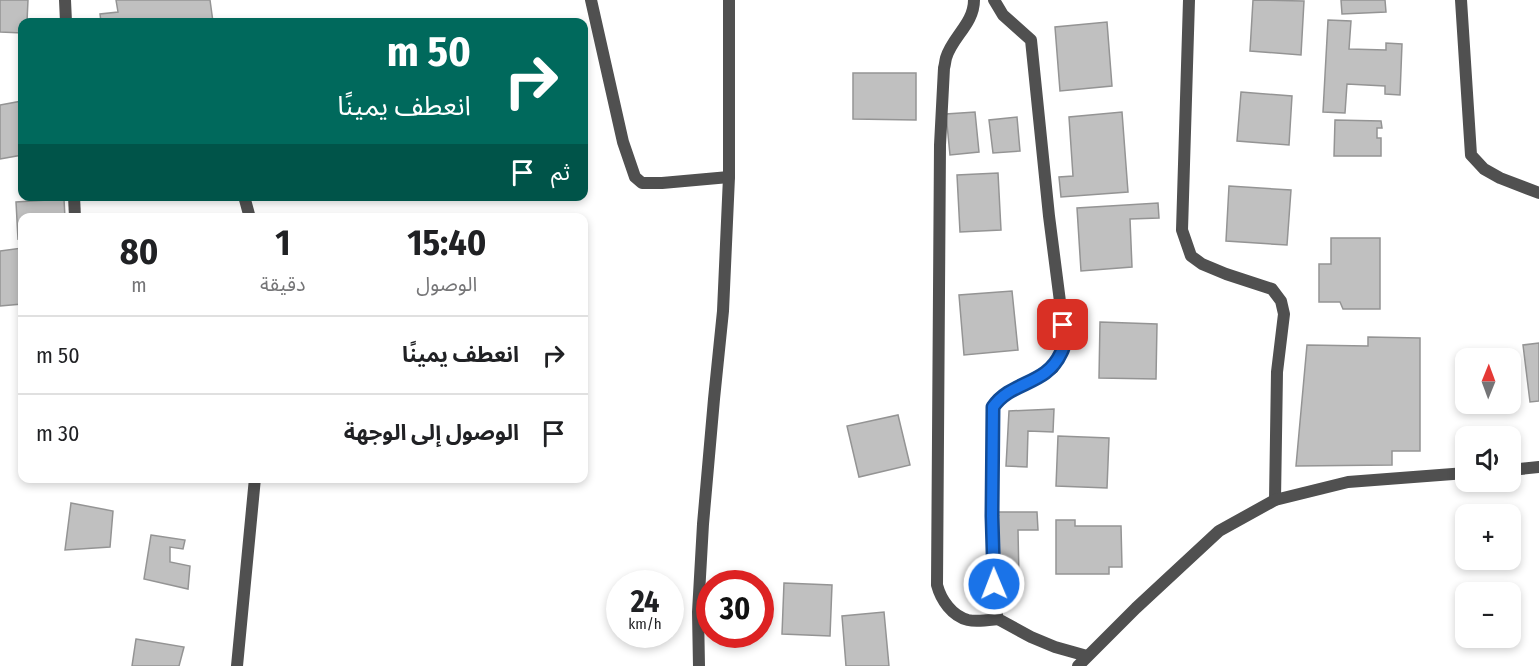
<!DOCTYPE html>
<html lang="ar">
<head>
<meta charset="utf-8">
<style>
  :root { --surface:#fff; --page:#f6f6f6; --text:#202124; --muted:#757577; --line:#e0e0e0 }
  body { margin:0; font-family:"Fira Sans Condensed","Noto Sans Arabic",sans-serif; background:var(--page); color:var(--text); direction:rtl; height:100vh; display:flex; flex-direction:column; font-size:22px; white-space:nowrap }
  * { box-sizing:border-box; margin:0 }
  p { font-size:20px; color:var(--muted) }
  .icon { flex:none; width:33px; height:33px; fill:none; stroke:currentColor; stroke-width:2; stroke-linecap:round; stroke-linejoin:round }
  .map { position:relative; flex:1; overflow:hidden; direction:ltr }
  .sheet { position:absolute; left:18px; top:213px; width:570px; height:270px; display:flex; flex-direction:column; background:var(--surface); border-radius:12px; box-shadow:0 3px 9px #0003; direction:rtl }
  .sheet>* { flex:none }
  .banner { position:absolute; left:18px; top:18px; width:570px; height:183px; border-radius:12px; box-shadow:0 3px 9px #0003; direction:rtl; background:#00695c; color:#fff; overflow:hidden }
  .needle { width:39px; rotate:1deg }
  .controls { position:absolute; left:1455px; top:348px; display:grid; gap:12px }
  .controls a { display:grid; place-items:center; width:66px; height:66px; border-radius:12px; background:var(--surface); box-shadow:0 3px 9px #0003; font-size:30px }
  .speed { position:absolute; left:606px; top:570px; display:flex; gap:12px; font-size:30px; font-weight:700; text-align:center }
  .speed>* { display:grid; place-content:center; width:78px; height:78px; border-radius:50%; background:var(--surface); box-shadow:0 3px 9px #0003; line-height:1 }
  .speed small { font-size:15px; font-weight:400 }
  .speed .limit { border:9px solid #d22; background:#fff; color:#111 }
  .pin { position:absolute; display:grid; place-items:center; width:51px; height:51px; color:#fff; margin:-26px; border-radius:12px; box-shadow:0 3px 9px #0006 }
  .me { position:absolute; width:66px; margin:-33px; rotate:359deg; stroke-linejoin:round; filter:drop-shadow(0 0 4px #0008) }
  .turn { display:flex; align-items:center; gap:21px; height:126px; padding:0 18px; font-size:27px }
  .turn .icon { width:78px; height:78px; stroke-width:2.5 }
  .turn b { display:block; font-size:42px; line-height:51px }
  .then { display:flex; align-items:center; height:57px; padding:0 18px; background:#0003; gap:12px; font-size:22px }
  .eta { display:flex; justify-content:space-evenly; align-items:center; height:102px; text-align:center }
  .eta b { font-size:36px; font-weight:700; line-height:42px }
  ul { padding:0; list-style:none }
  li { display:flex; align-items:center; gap:18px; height:78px; padding:0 18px; border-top:2px solid var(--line) }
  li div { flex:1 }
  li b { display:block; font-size:22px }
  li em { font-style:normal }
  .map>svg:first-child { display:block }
</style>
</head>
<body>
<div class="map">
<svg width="1539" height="666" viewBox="0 0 1539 666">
  <rect width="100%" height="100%" fill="#fff"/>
  <g fill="#c0c0c0" stroke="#949494" stroke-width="1.5">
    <path d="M0,0H28L27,22H22V33L0,32Z"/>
    <path d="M116,0H210L213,22H101L100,14L118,12Z"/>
    <path d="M1253,0L1304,1L1301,55L1250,51Z"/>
    <path d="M1341,0H1385L1386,12L1342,14Z"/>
    <path d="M1328,20L1351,21L1349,49L1386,50V43L1402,44L1400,95L1385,94V86L1347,84L1345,113L1323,112Z"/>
    <path d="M1107,22L1112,86L1060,91L1055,27Z"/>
    <path d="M853,73H916V120L853,119Z"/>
    <path d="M1241,92L1292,96L1289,145L1237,141Z"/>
    <path d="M22,101V155L0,159V105Z"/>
    <path d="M975,112L979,152L950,155L946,114Z"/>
    <path d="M1122,112L1128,192L1061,197L1059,177L1073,176L1069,117Z"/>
    <path d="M1017,117L1020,151L993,153L989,120Z"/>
    <path d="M1335,120L1381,121L1382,128H1377V138H1381V156H1334Z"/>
    <path d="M998,173L1001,230L960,232L957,175Z"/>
    <path d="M1229,186L1291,190L1287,245L1226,241Z"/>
    <path d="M64,199L65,218H22V238L18,239L16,202Z"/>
    <path d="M1158,203L1159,218L1130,219L1132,267L1081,271L1077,208Z"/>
    <path d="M1331,238H1380V309H1343L1340,302H1319V264H1331Z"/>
    <path d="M22,248V304L0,306V251Z"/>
    <path d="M1012,291L1018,350L964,355L959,295Z"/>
    <path d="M1100,322L1157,324L1156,379L1099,378Z"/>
    <path d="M1368,337L1420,338V451H1392V465L1296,466L1307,345L1368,346Z"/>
    <path d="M1539,343V401L1530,402L1523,345Z"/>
    <path d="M1054,409L1053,432L1028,431L1027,467L1006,466L1009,411Z"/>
    <path d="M898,415L910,465L859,477L847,426Z"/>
    <path d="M1058,436L1109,438L1107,488L1056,486Z"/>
    <path d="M71,503L113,511L110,547L65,550Z"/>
    <path d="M998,512H1037L1038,530H1018L1019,581H999Z"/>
    <path d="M1056,520H1075V526H1121L1122,567H1109V574H1056Z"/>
    <path d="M151,535L185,540L183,549L170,547V562L190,566L188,589L144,579Z"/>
    <path d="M784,583L832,585L830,636L782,634Z"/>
    <path d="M884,612L889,666H846L842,616Z"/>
    <path d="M136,639L184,647L179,666H132Z"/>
  </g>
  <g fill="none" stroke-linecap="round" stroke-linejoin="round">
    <g stroke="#505050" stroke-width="12">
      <path d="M65,0L66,22"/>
      <path d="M591,0L623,142L635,177L642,183H662L729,177"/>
      <path d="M974,0C974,24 952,37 946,58C945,62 945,65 944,68L940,145L937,585C941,600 952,616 968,620C977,622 989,620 998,619"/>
      <path d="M994,0L1003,15L1031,40L1049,216L1063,325L1064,345L1053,368L1042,375L1009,392L998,399L993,407L992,516L995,606L998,619L1031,637L1055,647L1087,656"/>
      <path d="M1189,0L1182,230L1191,256L1202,264L1226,274L1272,289L1281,301L1284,314L1277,372L1275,500"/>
      <path d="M1461,0L1471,155L1484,169L1500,178L1539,193"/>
      <path d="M74,196L75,218"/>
      <path d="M244,196L250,218"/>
      <path d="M1510,470L1539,467"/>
      <path d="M237,666L255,478"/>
      <path d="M699,666L698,612L703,524L714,399L723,311L729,177V0"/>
      <path d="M1078,666L1136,608L1219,531L1275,500L1348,482L1466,473"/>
    </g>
  </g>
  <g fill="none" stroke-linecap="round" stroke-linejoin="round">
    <g stroke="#114b97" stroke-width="15">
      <path id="route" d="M994,584L992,516L993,407C1012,380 1046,386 1061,353C1062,351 1064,346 1064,344C1065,338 1063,331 1063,325"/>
    </g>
    <use href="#route" stroke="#1a73e8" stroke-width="10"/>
  </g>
</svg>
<div class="controls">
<a><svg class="needle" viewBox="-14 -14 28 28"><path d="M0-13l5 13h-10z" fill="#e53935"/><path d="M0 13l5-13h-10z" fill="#757577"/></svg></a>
<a><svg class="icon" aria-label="sound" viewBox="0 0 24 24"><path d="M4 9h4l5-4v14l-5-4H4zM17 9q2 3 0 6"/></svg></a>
<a>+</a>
<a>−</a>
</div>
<div class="speed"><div>24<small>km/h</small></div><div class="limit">30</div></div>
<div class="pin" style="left:1063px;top:325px;background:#d93025"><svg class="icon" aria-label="arrive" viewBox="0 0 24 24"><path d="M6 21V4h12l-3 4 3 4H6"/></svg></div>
<svg class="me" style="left:994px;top:584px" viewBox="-20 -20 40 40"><circle r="17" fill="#1a73e8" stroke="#fff" stroke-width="3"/><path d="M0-11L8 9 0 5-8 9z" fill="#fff"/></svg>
<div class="banner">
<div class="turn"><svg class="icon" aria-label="right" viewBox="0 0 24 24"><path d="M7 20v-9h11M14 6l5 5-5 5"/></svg><div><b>50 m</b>انعطف يمينًا</div></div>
<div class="then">ثم<svg class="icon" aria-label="arrive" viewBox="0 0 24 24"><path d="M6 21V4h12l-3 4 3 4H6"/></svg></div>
</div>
<section class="sheet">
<div class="eta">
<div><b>15:40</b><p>الوصول</p></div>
<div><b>1</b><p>دقيقة</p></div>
<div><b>80</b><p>m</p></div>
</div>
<ul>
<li><svg class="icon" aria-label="right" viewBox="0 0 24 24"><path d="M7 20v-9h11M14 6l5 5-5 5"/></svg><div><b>انعطف يمينًا</b></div><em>50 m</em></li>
<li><svg class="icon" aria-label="arrive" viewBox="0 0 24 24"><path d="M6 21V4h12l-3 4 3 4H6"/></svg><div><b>الوصول إلى الوجهة</b></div><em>30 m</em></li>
</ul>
</section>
</div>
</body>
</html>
